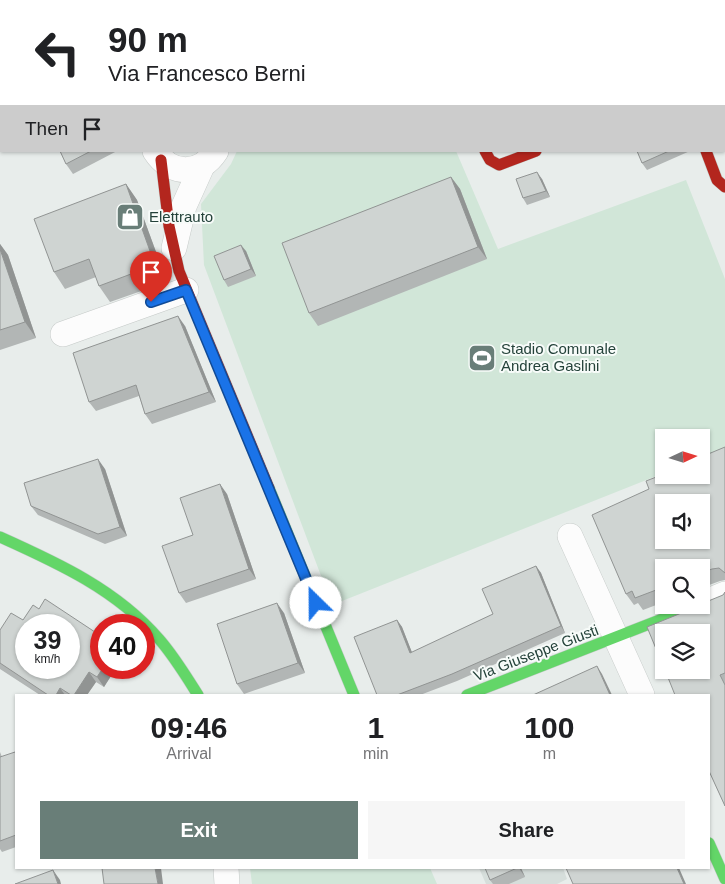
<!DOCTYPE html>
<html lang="en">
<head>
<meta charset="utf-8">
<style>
  :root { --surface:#fff; --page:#f6f6f6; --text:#202124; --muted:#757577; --accent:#697e78 }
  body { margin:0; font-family:Arial,sans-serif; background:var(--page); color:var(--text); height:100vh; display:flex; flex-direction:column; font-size:19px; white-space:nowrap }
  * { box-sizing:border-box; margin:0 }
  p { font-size:16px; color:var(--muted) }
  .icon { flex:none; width:28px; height:28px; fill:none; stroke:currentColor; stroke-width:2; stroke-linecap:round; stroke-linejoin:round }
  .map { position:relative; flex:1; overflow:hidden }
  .panel { position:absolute; left:15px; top:694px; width:695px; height:175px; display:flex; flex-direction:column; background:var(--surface); border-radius:0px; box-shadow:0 1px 4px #0004 }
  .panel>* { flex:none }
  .guide { position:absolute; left:0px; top:0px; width:725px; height:152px; box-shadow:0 1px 4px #0004; background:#fff; color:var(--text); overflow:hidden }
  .needle { width:32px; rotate:86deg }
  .controls { position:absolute; left:655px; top:429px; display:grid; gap:10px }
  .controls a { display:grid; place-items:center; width:55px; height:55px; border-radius:0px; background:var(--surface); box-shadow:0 1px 4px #0004; font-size:25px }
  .speed { position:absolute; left:15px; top:614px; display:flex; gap:10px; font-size:25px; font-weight:700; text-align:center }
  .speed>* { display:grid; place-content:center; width:65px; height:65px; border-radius:50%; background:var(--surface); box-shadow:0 1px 4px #0004; line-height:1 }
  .speed small { font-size:12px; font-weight:400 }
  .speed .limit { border:8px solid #d22; background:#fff; color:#111 }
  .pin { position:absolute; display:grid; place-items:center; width:42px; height:42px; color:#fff; margin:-51px -21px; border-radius:50% 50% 50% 0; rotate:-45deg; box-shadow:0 0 5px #0007 }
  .pin .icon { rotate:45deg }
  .me { position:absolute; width:55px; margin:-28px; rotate:337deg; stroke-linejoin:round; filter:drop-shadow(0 0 4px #0008) }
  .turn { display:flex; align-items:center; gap:18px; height:105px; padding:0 25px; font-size:22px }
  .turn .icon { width:65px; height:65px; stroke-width:2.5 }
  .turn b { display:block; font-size:35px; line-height:42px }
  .then { display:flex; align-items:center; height:48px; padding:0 25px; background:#0003; gap:10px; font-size:19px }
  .eta { display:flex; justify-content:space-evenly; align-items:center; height:85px; text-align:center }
  .eta b { font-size:30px; font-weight:600; line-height:35px }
  .primary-button { display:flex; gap:10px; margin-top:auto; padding:10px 25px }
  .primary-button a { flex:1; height:58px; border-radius:0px; background:var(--accent); color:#fff; font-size:20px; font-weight:600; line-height:58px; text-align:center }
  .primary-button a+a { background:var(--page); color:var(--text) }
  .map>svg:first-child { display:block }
</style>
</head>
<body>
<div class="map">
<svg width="725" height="884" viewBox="0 0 725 884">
  <rect width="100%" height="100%" fill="#e8edeb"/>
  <path fill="#d6dedb" d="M479,868H563L567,879L557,884H486Z"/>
  <g fill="#d1e6d8">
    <path d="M237,151H456L498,249L686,180L725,279V449L701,458V438H664V473L332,605L204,265L201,204L231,164Z"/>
    <path d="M250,868H430L437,884H252Z"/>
  </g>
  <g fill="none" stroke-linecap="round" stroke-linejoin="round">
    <g stroke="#c5cac8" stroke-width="14">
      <path id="lane" d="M0,43L1,42"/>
    </g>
    <g stroke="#c5cac8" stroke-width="26">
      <g id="street">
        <path d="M55,0L56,1"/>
        <path d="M642,0V1"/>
        <path d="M155,151C171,176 200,176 216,151"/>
        <path d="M174,248L184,206L202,166"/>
        <path d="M63,334L186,290"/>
        <path d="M570,536L642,695"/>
        <path d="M701,604L725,594"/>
        <path d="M226,868L227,884"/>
      </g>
    </g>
    <g stroke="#c3cbc8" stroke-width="12">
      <g id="fast">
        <path d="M269,488L354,695"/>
        <path d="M0,537C58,563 117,590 159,639C174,656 186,676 198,695"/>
        <path d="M467,695L698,605"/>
        <path d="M709,843L725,879"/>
      </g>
    </g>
    <g stroke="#c3cbc8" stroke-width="12">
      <g id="jam">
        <path d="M485,151L490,160L499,165L536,151"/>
        <path d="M706,151L717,180L725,187"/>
        <path d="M161,160L169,226L179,271L269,488"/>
      </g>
    </g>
    <use href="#lane" stroke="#fcfcfc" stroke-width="12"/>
    <use href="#street" stroke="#fcfcfc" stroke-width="25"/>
    <use href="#fast" stroke="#63d668" stroke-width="11"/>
    <use href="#jam" stroke="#b3261e" stroke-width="11"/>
  </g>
  <g fill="#b2b6b5">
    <path d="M0,0H22L23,1H1V28L0,29Z"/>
    <path d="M450,0H523L520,1H450Z"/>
    <path d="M693,0H725V10L724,11V1H693Z"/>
    <path d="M60,151H117L73,174L66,164Z"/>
    <path d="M637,151H690L647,170L642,163Z"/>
    <path d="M451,177L460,189L487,259L318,326L309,313Z"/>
    <path d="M542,179L550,197L527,205L523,198Z"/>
    <path d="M126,184L137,200L167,282L110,302L99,286L96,277L65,289L54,272Z"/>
    <path d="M0,244L8,255L36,338L0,350Z"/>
    <path d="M246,251L256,276L228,287L224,280Z"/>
    <path d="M185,326L216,402L152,424L145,414L139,396L96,411L89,402Z"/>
    <path d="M725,447V580L720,581L701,588V568H664V602L643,610L638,603L634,605L626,594L649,489Z"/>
    <path d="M105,469L127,536L105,544L38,515L31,506Z"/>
    <path d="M227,494L256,579L186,603L179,593L193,535Z"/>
    <path d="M536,566L541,573L565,633L457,681L420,695H377L397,620L402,627L412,653L493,614Z"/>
    <path d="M725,592V806L709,771L723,595Z"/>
    <path d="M284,613L305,673L244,694L237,684Z"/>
    <path d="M0,630L101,668H116L104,687L96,682L87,695H40L0,669Z"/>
    <path d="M0,752L2,757L16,753V847L2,852L0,849Z"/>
    <path d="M485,868H521L525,877L509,884H493L490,880Z"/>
  </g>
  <g fill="#919493">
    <path d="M537,172L542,179L550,197L546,191Z"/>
    <path d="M451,177L460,189L487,259L478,247Z"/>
    <path d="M126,184L137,200L167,282L155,265Z"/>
    <path d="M0,244L8,255L36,338L25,322L0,249Z"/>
    <path d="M241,245L246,251L256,276L251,269Z"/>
    <path d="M178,316L185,326L216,402L209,392Z"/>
    <path d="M98,459L105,469L127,536L120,527Z"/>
    <path d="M220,484L227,494L256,579L249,569Z"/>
    <path d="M536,566L541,573L565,633L561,626Z"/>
    <path d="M277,603L284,613L305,673L298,663Z"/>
    <path d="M397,620L402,627L415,660L410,653Z"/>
    <path d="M597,666L602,674L612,695H610Z"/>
    <path d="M103,668H116L104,687L97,677Z"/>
    <path d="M89,672L96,682L87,695H74Z"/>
    <path d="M60,688L65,695H56Z"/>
    <path d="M155,868H161L163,884H158Z"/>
    <path d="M519,868H521L525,877Z"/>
    <path d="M677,868H679L686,884H684Z"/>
    <path d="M53,870L60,880L61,884H58Z"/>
  </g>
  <g fill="#cfd4d2" stroke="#919493" fill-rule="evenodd">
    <path d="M450,0H488L485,1H450Z"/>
    <path d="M693,0H721L718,1H693Z"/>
    <path d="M724,113H725V148L724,145Z"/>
    <path d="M60,151H91L66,164Z"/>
    <path d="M637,151H669L642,163Z"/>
    <path d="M537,172L546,191L523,198L516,179Z"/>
    <path d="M451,177L478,247L309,313L282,243Z"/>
    <path d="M126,184L155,265L99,286L89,259L54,272L34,219Z"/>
    <path d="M241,245L251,269L224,280L214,256Z"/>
    <path d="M0,249L25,322L0,330Z"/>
    <path d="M178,316L209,392L145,414L136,385L89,402L73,353Z"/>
    <path d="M725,447V573L719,568L712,569L701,573V568H664V587L635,598L632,591L626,594L592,515L649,489L646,481L664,474V475H701V457ZM664,502H701V540H664Z"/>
    <path d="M98,459L120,527L98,534L31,506L24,483Z"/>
    <path d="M220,484L249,569L179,593L162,546L193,535L180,498Z"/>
    <path d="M536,566L561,626L452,674L397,695H377L354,637L397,620L410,653L493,614L482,589Z"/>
    <path d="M725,592V673L720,675L725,685V806L709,771V695H675L665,670H701V632H664V668L647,627L701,605V604L723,595Z"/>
    <path d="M45,599L101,636V668H103L97,677L89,672L74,695H71L60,688L56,695H48L0,663V630L11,613L23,620L33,605L39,609ZM26,625H69V668H26Z"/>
    <path d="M277,603L298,663L237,684L217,624Z"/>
    <path d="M597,666L610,695H533Z"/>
    <path d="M15,752L16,754V835L0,841V757Z"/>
    <path d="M102,868H155L158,884H104Z"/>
    <path d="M485,868H517L490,880Z"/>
    <path d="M566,868H677L684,884H573Z"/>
    <path d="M53,870L58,884H15Z"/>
  </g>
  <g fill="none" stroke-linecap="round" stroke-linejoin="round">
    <g stroke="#114b97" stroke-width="12">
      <path id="route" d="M151,302L186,290L316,603"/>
    </g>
    <use href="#route" stroke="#1a73e8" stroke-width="9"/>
  </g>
  <defs>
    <g id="shop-square" transform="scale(1.4375)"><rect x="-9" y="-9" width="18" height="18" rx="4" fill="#697e78" stroke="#f7fbf9"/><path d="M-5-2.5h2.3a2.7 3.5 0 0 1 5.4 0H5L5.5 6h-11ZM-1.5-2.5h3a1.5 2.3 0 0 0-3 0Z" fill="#fff"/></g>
    <g id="stadium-square" transform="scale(1.4375)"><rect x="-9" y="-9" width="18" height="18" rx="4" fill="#697e78" stroke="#f7fbf9"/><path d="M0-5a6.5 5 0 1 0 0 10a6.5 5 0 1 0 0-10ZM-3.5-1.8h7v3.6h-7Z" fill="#fff"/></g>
  </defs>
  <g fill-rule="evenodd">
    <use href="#shop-square" x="130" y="217"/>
    <use href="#stadium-square" x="482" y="358"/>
  </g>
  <g text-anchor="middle" stroke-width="4" stroke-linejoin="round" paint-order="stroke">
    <g font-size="15" fill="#24423a" stroke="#f7fbf9" text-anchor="start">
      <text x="149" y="222">Elettrauto</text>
      <text x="501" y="354">Stadio Comunale<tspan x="501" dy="17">Andrea Gaslini</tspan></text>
    </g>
    <g font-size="15" fill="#24423a" stroke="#f7fbf9">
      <text transform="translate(536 653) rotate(-21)" y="5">Via Giuseppe Giusti</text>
    </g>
  </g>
</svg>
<div class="controls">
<a><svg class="needle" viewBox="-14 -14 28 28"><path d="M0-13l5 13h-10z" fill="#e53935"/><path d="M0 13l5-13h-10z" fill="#757577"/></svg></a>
<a><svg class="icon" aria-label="sound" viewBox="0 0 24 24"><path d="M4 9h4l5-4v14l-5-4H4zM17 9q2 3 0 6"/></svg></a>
<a><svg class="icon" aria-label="search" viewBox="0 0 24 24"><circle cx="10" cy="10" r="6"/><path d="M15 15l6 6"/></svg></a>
<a><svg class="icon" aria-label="layers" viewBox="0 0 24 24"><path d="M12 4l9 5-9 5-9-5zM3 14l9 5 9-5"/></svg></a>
</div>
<div class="speed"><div>39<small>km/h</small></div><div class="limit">40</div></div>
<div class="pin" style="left:151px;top:302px;background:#d93025"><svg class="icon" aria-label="arrive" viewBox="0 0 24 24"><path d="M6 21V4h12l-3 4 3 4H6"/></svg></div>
<svg class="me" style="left:316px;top:603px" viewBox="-20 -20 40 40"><circle r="19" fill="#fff"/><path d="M0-13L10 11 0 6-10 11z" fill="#1a73e8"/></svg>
<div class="guide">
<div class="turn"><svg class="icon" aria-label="left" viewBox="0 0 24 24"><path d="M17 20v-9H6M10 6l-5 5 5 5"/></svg><div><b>90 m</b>Via Francesco Berni</div></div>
<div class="then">Then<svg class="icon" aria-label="arrive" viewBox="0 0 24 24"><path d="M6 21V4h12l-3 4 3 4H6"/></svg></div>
</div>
<section class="panel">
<div class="eta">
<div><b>09:46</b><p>Arrival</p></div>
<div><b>1</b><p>min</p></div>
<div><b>100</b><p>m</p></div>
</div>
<div class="primary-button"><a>Exit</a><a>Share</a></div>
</section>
</div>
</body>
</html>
